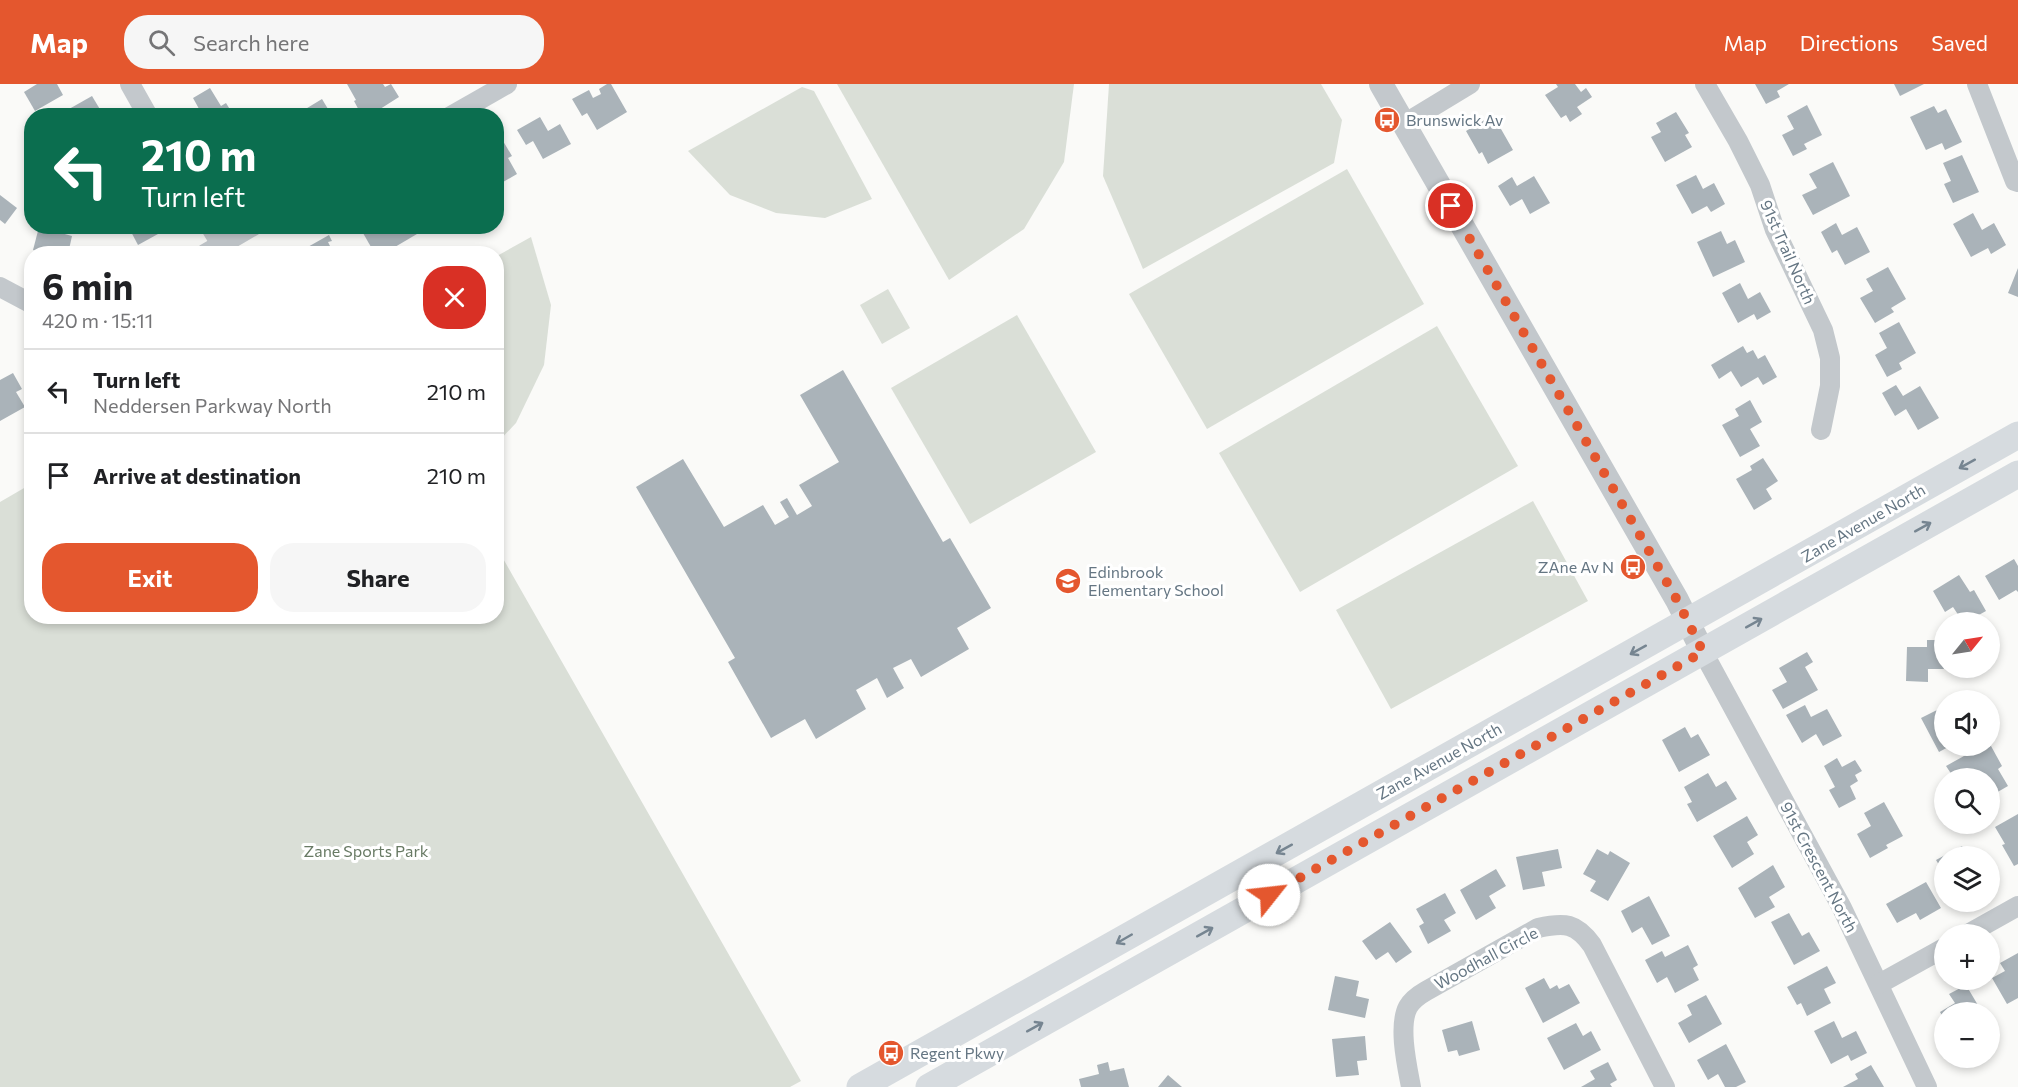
<!DOCTYPE html>
<html lang="en">
<head>
<meta charset="utf-8">
<style>
  :root { --surface:#fff; --page:#f6f6f6; --text:#202124; --muted:#757577; --line:#e0e0e0; --accent:#e4572e }
  body { margin:0; font-family:Commissioner,sans-serif; background:var(--page); color:var(--text); height:100vh; display:flex; flex-direction:column; font-size:22px; white-space:nowrap }
  * { box-sizing:border-box; margin:0 }
  p { font-size:20px; color:var(--muted) }
  .icon { flex:none; width:33px; height:33px; fill:none; stroke:currentColor; stroke-width:2; stroke-linecap:round; stroke-linejoin:round }
  .map { position:relative; flex:1; overflow:hidden }
  .details { position:absolute; left:24px; top:162px; width:480px; height:378px; display:flex; flex-direction:column; background:var(--surface); border-radius:24px; box-shadow:0 3px 9px #0003 }
  .details>* { flex:none }
  .banner { position:absolute; left:24px; top:24px; width:480px; height:126px; border-radius:24px; box-shadow:0 3px 9px #0003; background:#0b6e4f; color:#fff; overflow:hidden }
  .needle { width:39px; rotate:60deg }
  .fabs { position:absolute; left:1934px; top:528px; display:grid; gap:12px }
  .fabs a { display:grid; place-items:center; width:66px; height:66px; border-radius:50%; background:var(--surface); box-shadow:0 3px 9px #0003; font-size:30px }
  .pin { position:absolute; display:grid; place-items:center; width:51px; height:51px; color:#fff; margin:-26px; border:3px solid #fff; border-radius:50%; box-shadow:0 2px 6px #0007 }
  .me { position:absolute; width:66px; margin:-33px; rotate:61deg; stroke-linejoin:round; filter:drop-shadow(0 0 4px #0008) }
  .turn { display:flex; align-items:center; gap:21px; height:126px; padding:0 18px; font-size:27px }
  .turn .icon { width:78px; height:78px; stroke-width:2.5 }
  .turn b { display:block; font-size:42px; line-height:51px }
  .round { display:grid; place-items:center; flex:none; width:63px; height:63px; border-radius:24px; background:var(--page) }
  .headline { display:flex; align-items:center; justify-content:space-between; height:102px; padding:0 18px }
  h1 { font-size:36px; font-weight:700; line-height:45px }
  .button { display:flex; gap:12px; margin-top:auto; padding:12px 18px }
  .button a { flex:1; height:69px; border-radius:24px; background:var(--accent); color:#fff; font-size:24px; font-weight:700; line-height:69px; text-align:center }
  .button a+a { background:var(--page); color:var(--text) }
  ul { padding:0; list-style:none }
  li { display:flex; align-items:center; gap:18px; height:84px; padding:0 18px; border-top:2px solid var(--line) }
  li div { flex:1 }
  li b { display:block; font-size:22px }
  li em { font-style:normal }
  header { display:flex; align-items:center; gap:36px; box-sizing:border-box; height:84px; padding:0 30px; background:var(--accent); color:#fff }
  header strong { font-size:28px }
  nav { display:flex; gap:33px; margin-inline-start:auto; font-size:21px }
  .search { width:420px; height:54px; background:var(--page); display:flex; align-items:center; gap:15px; box-sizing:border-box; padding:0 21px; border-radius:24px; color:var(--muted); font-size:22px }
  .map>svg:first-child { display:block }
</style>
</head>
<body>
<header>
<strong>Map</strong>
<div class="search"><svg class="icon" aria-label="search" viewBox="0 0 24 24"><circle cx="10" cy="10" r="6"/><path d="M15 15l6 6"/></svg>Search here</div>
<nav><a>Map</a><a>Directions</a><a>Saved</a></nav>
</header>
<div class="map">
<svg width="2018" height="1003" viewBox="0 0 2018 1003">
  <rect width="100%" height="100%" fill="#fafaf8"/>
  <g fill="#dadfd7">
    <path d="M837,0H1074L1064,78L1024,145L949,196Z"/>
    <path d="M1109,0H1321L1342,36L1334,79L1143,185L1103,92Z"/>
    <path d="M802,3L814,7L872,115L825,134L776,129L730,111L688,67Z"/>
    <path d="M1347,85L1424,220L1207,345L1129,210Z"/>
    <path d="M531,153L551,221L544,281L516,339L497,359V172Z"/>
    <path d="M888,205L910,244L882,260L860,221Z"/>
    <path d="M1017,231L1096,368L970,440L891,304Z"/>
    <path d="M1437,242L1518,382L1300,508L1219,369Z"/>
    <path d="M31,400L32,532H496L497,464L801,997L790,1003H0V418Z"/>
    <path d="M1533,417L1588,517L1391,625L1336,526Z"/>
  </g>
  <g fill="#aab3b9">
    <path d="M37,0H57L63,11L35,27L24,8Z"/>
    <path d="M347,0H383L385,3L391,0L399,13L369,32H362L354,17L356,16Z"/>
    <path d="M607,0H611L627,28L597,46L587,29L582,32L572,15L589,6L593,14L601,10L599,5Z"/>
    <path d="M1556,0H1575L1581,8L1586,4L1592,13L1577,23L1582,30L1570,38L1566,31L1561,34L1545,11L1558,3Z"/>
    <path d="M1755,0H1789L1777,7L1780,13L1766,20Z"/>
    <path d="M1894,0H1924L1900,12Z"/>
    <path d="M210,4L221,22L226,19L234,32H203L193,14Z"/>
    <path d="M92,12L104,32H63L62,29Z"/>
    <path d="M322,15L331,30L337,27L340,32H294Z"/>
    <path d="M1807,21L1822,51L1804,60L1807,65L1793,72L1782,51L1794,45L1787,32Z"/>
    <path d="M1934,22L1938,29L1946,25L1962,58L1945,66L1942,59L1926,66L1910,33Z"/>
    <path d="M1676,28L1689,49L1685,51L1692,63L1665,78L1651,53L1661,48L1656,39Z"/>
    <path d="M1493,31L1513,66L1488,80L1482,68L1479,70L1466,47Z"/>
    <path d="M540,33L548,47L560,40L571,60L543,75L533,57L526,61L517,46Z"/>
    <path d="M503,57L512,72L508,74L517,90L496,102V60Z"/>
    <path d="M1962,71L1979,108L1953,119L1944,100L1951,97L1943,79Z"/>
    <path d="M1833,78L1850,112L1813,131L1802,111L1817,104L1809,90Z"/>
    <path d="M1696,91L1703,105L1714,99L1725,120L1711,128L1707,122L1692,130L1676,101Z"/>
    <path d="M1534,92L1550,119L1530,130L1522,115L1510,122L1498,102L1512,93L1517,102Z"/>
    <path d="M0,111L17,124L5,140L0,136Z"/>
    <path d="M1973,129L1982,146L1994,139L2006,161L1991,170L1988,164L1971,173L1953,140Z"/>
    <path d="M1836,139L1842,151L1857,143L1870,168L1845,181L1837,166L1832,169L1821,148Z"/>
    <path d="M128,142H154L158,150L138,161Z"/>
    <path d="M359,142H413L417,150L383,170H375Z"/>
    <path d="M39,143L72,152L68,170H44L33,166Z"/>
    <path d="M1721,147L1727,160L1735,156L1745,178L1713,193L1697,158Z"/>
    <path d="M329,151L332,157L328,158L334,170H309L306,164Z"/>
    <path d="M1888,183L1906,215L1891,224L1894,228L1875,239L1860,214L1873,207L1866,195Z"/>
    <path d="M2018,184V213L2008,209Z"/>
    <path d="M1740,199L1748,215L1760,208L1771,228L1757,236L1754,230L1738,239L1722,209Z"/>
    <path d="M1899,238L1916,269L1899,279L1902,285L1887,293L1875,271L1887,264L1879,249Z"/>
    <path d="M1743,262L1747,269L1753,266L1758,275L1765,271L1777,293L1763,301L1758,293L1741,303L1731,287L1719,295L1711,281Z"/>
    <path d="M843,286L943,458L950,454L991,524L957,544L969,565L921,593L911,575L893,584L904,604L887,614L877,594L856,606L866,625L816,655L805,635L771,654L728,578L735,574L636,403L683,375L724,443L763,421L775,441L789,433L780,418L787,414L797,431L812,422L799,401L839,378L800,311Z"/>
    <path d="M13,289L22,305L16,308L25,323L0,337V296Z"/>
    <path d="M1896,301L1903,312L1920,302L1939,334L1918,346L1906,325L1895,332L1882,309Z"/>
    <path d="M1750,316L1762,338L1750,345L1760,362L1740,373L1722,341L1739,332L1735,325Z"/>
    <path d="M1763,374L1778,397L1766,405L1772,415L1754,426L1736,395L1752,386L1750,382Z"/>
    <path d="M2014,475L2018,482V508L2016,506L1999,516L1985,492Z"/>
    <path d="M1959,491L1970,508L1974,506L1986,527L1966,538H1963L1953,523L1945,528L1933,507Z"/>
    <path d="M1927,556H1944V585H1928V598L1906,597L1907,563H1927Z"/>
    <path d="M1807,568L1813,578L1805,583L1818,606L1783,625L1772,606L1787,598L1779,584Z"/>
    <path d="M1805,621L1811,633L1827,625L1842,652L1823,662L1816,650L1802,659L1786,631Z"/>
    <path d="M1941,624L1944,630V662H1950L1939,668L1921,634Z"/>
    <path d="M1685,643L1691,654L1698,650L1710,671L1679,688L1662,656Z"/>
    <path d="M1982,662H1991L2002,682L1998,685L2008,702L1989,713V694H1954L1946,682Z"/>
    <path d="M1837,674L1842,683L1855,676L1862,687L1855,691L1858,697L1850,702L1856,715L1839,724L1829,706L1835,703L1824,682Z"/>
    <path d="M1708,689L1716,703L1726,697L1737,715L1697,738L1687,720L1692,718L1684,703Z"/>
    <path d="M1884,718L1903,752L1886,761L1888,764L1870,774L1857,750L1871,742L1864,729Z"/>
    <path d="M2018,730V780L2014,782L2002,761L2005,760L1995,743Z"/>
    <path d="M1747,732L1758,751L1747,758L1754,770L1732,784L1713,752Z"/>
    <path d="M1962,762L1968,772H1944V789L1936,776Z"/>
    <path d="M1558,765L1562,784L1542,788L1545,802L1523,806L1516,773Z"/>
    <path d="M1597,765L1608,771L1610,767L1630,779L1608,817L1590,807L1596,797L1583,790Z"/>
    <path d="M1773,781L1785,803L1769,813L1775,823L1755,834L1738,804Z"/>
    <path d="M1496,785L1506,802L1489,812L1496,824L1476,836L1460,806Z"/>
    <path d="M1926,798L1941,824L1920,836L1916,829L1897,839L1886,820Z"/>
    <path d="M1445,809L1456,829L1444,836L1451,847L1428,860L1419,842L1424,839L1416,825Z"/>
    <path d="M1649,812L1670,852L1652,861L1642,843L1632,849L1621,827Z"/>
    <path d="M1789,829L1802,852L1809,848L1820,867L1794,881L1771,838Z"/>
    <path d="M1390,838L1412,868L1396,879L1388,868L1376,876L1362,857Z"/>
    <path d="M1688,861L1698,881L1693,884L1699,896L1675,909L1667,893L1657,899L1645,876L1662,867L1665,873Z"/>
    <path d="M2018,869V914L2007,920L1992,894L2005,887L2000,879Z"/>
    <path d="M1827,882L1836,899L1824,905L1831,919L1807,932L1801,919L1797,921L1787,903Z"/>
    <path d="M1335,892L1359,897L1356,912L1369,915L1365,934L1328,926Z"/>
    <path d="M1544,894L1550,905L1557,901L1559,905L1569,900L1580,919L1543,939L1525,904Z"/>
    <path d="M1966,901L1982,928H1944V935L1940,928L1955,919L1949,910Z"/>
    <path d="M1706,911L1722,940L1689,959L1678,939L1692,931L1687,921Z"/>
    <path d="M1472,937L1480,966L1459,972L1457,966L1448,968L1442,946Z"/>
    <path d="M1834,937L1842,954L1856,947L1867,969L1851,977L1848,971L1831,980L1814,947Z"/>
    <path d="M1576,939L1583,952L1591,947L1601,966L1564,986L1547,954Z"/>
    <path d="M1365,952L1367,976L1357,977L1359,991L1336,993L1332,955Z"/>
    <path d="M1726,960L1746,998L1736,1003H1725L1718,990L1708,996L1697,976Z"/>
    <path d="M1108,978L1110,987L1124,984L1129,1003H1081L1079,995L1099,990L1097,981Z"/>
    <path d="M1608,978L1617,996L1610,1000L1612,1003H1581L1595,995L1590,987Z"/>
    <path d="M1871,981L1884,1003H1843L1858,995L1855,990Z"/>
    <path d="M1168,991L1182,1003H1158Z"/>
  </g>
  <g fill="none" stroke-linecap="round" stroke-linejoin="round">
    <g stroke="#c3c8cc" stroke-width="20">
      <path d="M130,0L148,32"/>
      <path d="M1705,0L1738,57L1760,101L1775,146L1823,246L1830,274V302L1821,346"/>
      <path d="M1977,0L2015,97L2018,98"/>
      <path d="M451,32L507,0"/>
      <path d="M1404,40L1470,0"/>
      <path d="M210,142L221,160"/>
      <path d="M205,170L253,142"/>
      <path d="M0,203L32,220"/>
      <path d="M1703,568L1842,824L1927,1003"/>
      <path d="M1968,850L2018,822"/>
      <path d="M1879,900L1944,864"/>
      <path d="M1411,1003C1407,982 1398,942 1408,923C1412,916 1419,911 1426,907L1538,844C1565,838 1576,839 1592,861L1665,1003"/>
    </g>
    <path stroke="#c3c8cc" stroke-width="24" d="M1381,0L1677,516L1703,568"/>
    <g stroke="#d6dbdf" stroke-width="27">
      <path d="M860,1003L2018,351"/>
      <path d="M929,1003L2018,390"/>
    </g>
  </g>
  <defs><path id="oneway-shaft" d="M-6 0H5M1.5-3L5.5 0L1.5 3" fill="none" stroke-width="1.6" stroke-linecap="round" stroke-linejoin="round" transform="scale(1.5)"/></defs>
  <g stroke="#768591">
    <use href="#oneway-shaft" transform="translate(1967 380) rotate(151)"/>
    <use href="#oneway-shaft" transform="translate(1923 443) rotate(-29)"/>
    <use href="#oneway-shaft" transform="translate(1754 539) rotate(-29)"/>
    <use href="#oneway-shaft" transform="translate(1638 566) rotate(151)"/>
    <use href="#oneway-shaft" transform="translate(1284 765) rotate(151)"/>
    <use href="#oneway-shaft" transform="translate(1205 848) rotate(-29)"/>
    <use href="#oneway-shaft" transform="translate(1124 855) rotate(150)"/>
    <use href="#oneway-shaft" transform="translate(1035 943) rotate(-29)"/>
  </g>
  <g fill="none" stroke-linecap="round" stroke-linejoin="round">
    <path stroke="#e4572e" stroke-width="10" stroke-dasharray="0 18" d="M1269,811L1703,568L1677,516L1451,122"/>
  </g>
  <defs>
    <g id="bus-disc" transform="scale(1.35)"><circle r="9.5" fill="#e4572e" stroke="#fff"/><path d="M-5-6H5V4H4V6H2V4H-2V6H-4V4H-5ZM-3.5-4V0h7V-4ZM-3.5 1.2v1.5H-2V1.2ZM2 1.2v1.5H3.5V1.2Z" fill="#fff"/></g>
    <g id="school-disc" transform="scale(1.35)"><circle r="9.5" fill="#e4572e" stroke="#fff"/><path d="M0-5L7-2L0 1L-7-2ZM-4 1L0 2.5L4 1V4Q0 6-4 4Z" fill="#fff"/></g>
  </defs>
  <g fill-rule="evenodd">
    <use href="#bus-disc" x="1387" y="36"/>
    <use href="#bus-disc" x="1633" y="483"/>
    <use href="#school-disc" x="1068" y="497"/>
    <use href="#bus-disc" x="891" y="969"/>
  </g>
  <g text-anchor="middle" stroke-width="6" stroke-linejoin="round" paint-order="stroke">
    <g font-size="16" fill="#657683" stroke="#fff" text-anchor="start">
      <text x="1406" y="42">Brunswick Av</text>
      <text x="1614" y="489" text-anchor="end">ZAne Av N</text>
      <text x="1088" y="494">Edinbrook<tspan x="1088" dy="18">Elementary School</tspan></text>
      <text x="910" y="975">Regent Pkwy</text>
    </g>
    <g font-size="16" fill="#657683" stroke="#fff">
      <text transform="translate(1788 168) rotate(66)" y="6">91st Trail North</text>
      <text transform="translate(1863 439) rotate(-30)" y="6">Zane Avenue North</text>
      <text transform="translate(1439 677) rotate(-29)" y="6">Zane Avenue North</text>
      <text transform="translate(1819 783) rotate(62)" y="6">91st Crescent North</text>
      <text transform="translate(1486 874) rotate(-28)" y="6">Woodhall Circle</text>
    </g>
    <g font-size="16" fill="#687a64" stroke="#fff">
      <text x="366" y="773">Zane Sports Park</text>
    </g>
  </g>
</svg>
<div class="fabs">
<a><svg class="needle" viewBox="-14 -14 28 28"><path d="M0-13l5 13h-10z" fill="#e53935"/><path d="M0 13l5-13h-10z" fill="#757577"/></svg></a>
<a><svg class="icon" aria-label="sound" viewBox="0 0 24 24"><path d="M4 9h4l5-4v14l-5-4H4zM17 9q2 3 0 6"/></svg></a>
<a><svg class="icon" aria-label="search" viewBox="0 0 24 24"><circle cx="10" cy="10" r="6"/><path d="M15 15l6 6"/></svg></a>
<a><svg class="icon" aria-label="layers" viewBox="0 0 24 24"><path d="M12 4l9 5-9 5-9-5zM3 14l9 5 9-5"/></svg></a>
<a>+</a>
<a>−</a>
</div>
<div class="pin" style="left:1451px;top:122px;background:#d93025"><svg class="icon" aria-label="arrive" viewBox="0 0 24 24"><path d="M6 21V4h12l-3 4 3 4H6"/></svg></div>
<svg class="me" style="left:1269px;top:811px" viewBox="-20 -20 40 40"><circle r="19" fill="#fff"/><path d="M0-13L10 11 0 6-10 11z" fill="#e4572e"/></svg>
<div class="banner">
<div class="turn"><svg class="icon" aria-label="left" viewBox="0 0 24 24"><path d="M17 20v-9H6M10 6l-5 5 5 5"/></svg><div><b>210 m</b>Turn left</div></div>
</div>
<section class="details">
<div class="headline"><div><h1>6 min</h1><p>420 m · 15:11</p></div><a class="round" style="background:#d93025;color:#fff"><svg class="icon" aria-label="close" viewBox="0 0 24 24"><path d="M6 6l12 12M18 6L6 18"/></svg></a></div>
<ul>
<li><svg class="icon" aria-label="left" viewBox="0 0 24 24"><path d="M17 20v-9H6M10 6l-5 5 5 5"/></svg><div><b>Turn left</b><p>Neddersen Parkway North</p></div><em>210 m</em></li>
<li><svg class="icon" aria-label="arrive" viewBox="0 0 24 24"><path d="M6 21V4h12l-3 4 3 4H6"/></svg><div><b>Arrive at destination</b></div><em>210 m</em></li>
</ul>
<div class="button"><a>Exit</a><a>Share</a></div>
</section>
</div>
</body>
</html>
